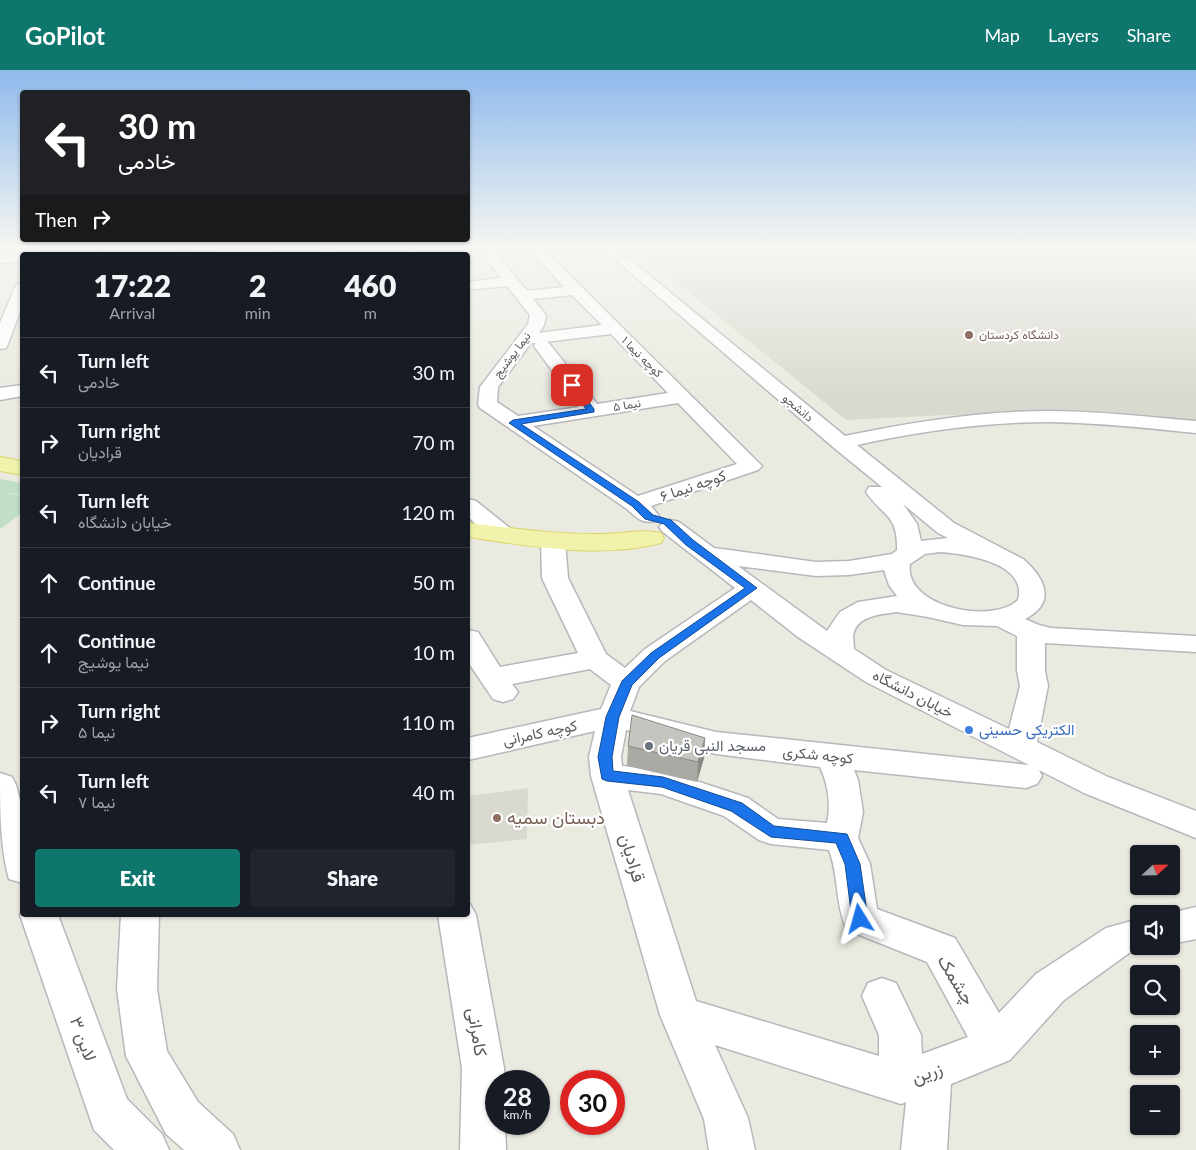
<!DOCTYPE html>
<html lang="en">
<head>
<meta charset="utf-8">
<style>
  :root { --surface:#171b24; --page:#20242c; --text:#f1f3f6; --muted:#9ea1a6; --line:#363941; --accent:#0f766e }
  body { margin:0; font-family:Lato,Vazirmatn,sans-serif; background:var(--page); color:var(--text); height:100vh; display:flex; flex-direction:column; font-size:19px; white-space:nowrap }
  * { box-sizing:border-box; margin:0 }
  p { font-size:16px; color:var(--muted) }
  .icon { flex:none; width:28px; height:28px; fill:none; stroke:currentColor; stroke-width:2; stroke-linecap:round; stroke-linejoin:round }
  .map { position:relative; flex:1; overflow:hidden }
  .sheet { position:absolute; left:20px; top:182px; width:450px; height:665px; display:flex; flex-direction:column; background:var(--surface); border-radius:5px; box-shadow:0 1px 4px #0004 }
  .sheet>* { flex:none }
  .banner { position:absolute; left:20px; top:20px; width:450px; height:152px; border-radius:5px; box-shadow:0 1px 4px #0004; background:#202124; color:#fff; overflow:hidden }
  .needle { width:32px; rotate:68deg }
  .buttons { position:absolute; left:1130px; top:775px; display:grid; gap:10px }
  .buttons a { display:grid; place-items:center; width:50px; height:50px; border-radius:5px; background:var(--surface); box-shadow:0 1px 4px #0004; font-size:25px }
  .speed { position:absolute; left:485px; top:1000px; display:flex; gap:10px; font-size:25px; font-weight:700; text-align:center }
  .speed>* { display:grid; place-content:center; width:65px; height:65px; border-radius:50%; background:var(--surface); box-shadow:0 1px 4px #0004; line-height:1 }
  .speed small { font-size:12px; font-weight:400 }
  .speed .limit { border:8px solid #d22; background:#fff; color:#111 }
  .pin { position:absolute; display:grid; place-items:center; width:42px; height:42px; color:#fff; margin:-21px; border-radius:10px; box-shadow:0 2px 8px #0006 }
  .me { position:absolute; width:55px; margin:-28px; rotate:352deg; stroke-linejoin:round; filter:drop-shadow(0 0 4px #0008) }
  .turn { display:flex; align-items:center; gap:18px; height:105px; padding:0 15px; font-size:22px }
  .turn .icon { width:65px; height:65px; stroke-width:2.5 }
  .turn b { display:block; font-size:35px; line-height:42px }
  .then { display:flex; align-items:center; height:48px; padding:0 15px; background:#0003; gap:10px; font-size:19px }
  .eta { display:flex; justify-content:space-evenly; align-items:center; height:85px; text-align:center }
  .eta b { font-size:30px; font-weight:800; line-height:35px }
  .primary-button { display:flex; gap:10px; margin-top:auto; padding:10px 15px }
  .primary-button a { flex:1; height:58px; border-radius:5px; background:var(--accent); color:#fff; font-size:20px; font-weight:800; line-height:58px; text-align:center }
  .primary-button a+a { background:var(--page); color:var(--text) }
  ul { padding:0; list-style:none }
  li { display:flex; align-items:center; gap:15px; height:70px; padding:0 15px; border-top:1px solid var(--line) }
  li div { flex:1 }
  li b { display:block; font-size:19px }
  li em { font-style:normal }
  header { display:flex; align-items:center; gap:30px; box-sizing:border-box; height:70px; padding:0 25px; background:var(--accent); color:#fff }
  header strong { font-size:24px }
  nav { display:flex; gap:28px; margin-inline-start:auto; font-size:18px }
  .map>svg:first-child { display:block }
</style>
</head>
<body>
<header>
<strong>GoPilot</strong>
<nav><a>Map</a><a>Layers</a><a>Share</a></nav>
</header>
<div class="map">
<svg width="1196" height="1080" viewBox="0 0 1196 1080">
  <rect width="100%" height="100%" fill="#eaeae1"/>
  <g fill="#dad9d0">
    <path d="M634,178H1196V352L1084,345H946L846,350Z"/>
    <path d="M528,718L527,769L468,775V726Z"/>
  </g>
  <g fill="#c1dfc6">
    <path d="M0,409L22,413V425L0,422Z"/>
    <path d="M0,422L22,426V443L0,459Z"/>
  </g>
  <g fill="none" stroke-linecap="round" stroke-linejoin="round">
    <g stroke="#b7b7bc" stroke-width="3">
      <g id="minor">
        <path d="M31,178H74L68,182L36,185L31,184L29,181Z"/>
        <path d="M243,178H292C284,187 222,185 207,185L214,181Z"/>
        <path d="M319,178H333L336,185H322Z"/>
        <path d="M400,178H414L418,185H404Z"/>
        <path d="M478,178H491L527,221L564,217L528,178H542L758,392L762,396L758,400L651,436L659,446L656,451C642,454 637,448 627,439L480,338L478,334L480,317L528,254L530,245L507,216L468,220V212L501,208ZM572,225L602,255L539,263L544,255L546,245L533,229ZM611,264L668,323L597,334L548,272H545ZM531,273H536L534,276L579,337L518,346L497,332L498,317ZM678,333L737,394L638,426L533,356Z"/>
        <path d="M602,178H616L845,366C912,352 980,341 1048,341C1098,341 1147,347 1196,351V363C1148,358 1099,353 1051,352C986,352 920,361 857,375L954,453L1023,489C1045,508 1057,533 1025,549L1039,555L1051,558L1196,566V582L1045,573V601L1048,616L1037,672L1108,707L1196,741V768L1084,723L1039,700L1042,706L1037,714L1026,718L854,700L858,710L863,742L858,768L870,794L877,839L955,868L999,943L1036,904L1106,858L1139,849V876H1152L1129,883L1064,930L1010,990L951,1014L947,1080H901L906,1032L901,1034L715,975L748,1048L755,1080H709L704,1049L660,945L591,706L589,687L595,661L468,690V668L601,639L611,615L590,599L512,614L518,622L513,629L503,632L493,629L468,592V560L478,562L500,597L578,583L542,508L541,471L545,466L553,464L561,466L565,471L568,508L606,584L625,598L645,579L735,518L663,462L659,457L663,452L671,450L679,452L714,478L816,492L849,491L892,484L897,480C898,444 883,447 866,422L869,417H882L833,377ZM903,434L938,463L948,468L921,471L917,454ZM940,482C965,484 1028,492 1018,530C993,555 903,537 910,494L925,484ZM738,496L816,506L849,505L884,500L889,515L897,526L858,532L840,542L827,561ZM751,530L798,567L866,612L1029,695L716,662L630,641L639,617L665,591ZM897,542L928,547L963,555L997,556L1017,566V601L1020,616L1009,659L886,600L854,579C854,574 852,566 854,562C859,545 883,544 897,542ZM626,660L716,684L820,697C828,714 831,734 827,753L778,749L748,728L663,700L622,696L621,687ZM628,720L661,724L724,746L759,770L771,774L829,780C839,806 835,835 847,860L927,892L968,967L922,984L921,965L896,913L882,908L868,913L862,926L879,965V986L696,931Z"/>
        <path d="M22,183L27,185H22V191L0,193V185Z"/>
        <path d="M22,213V236L8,274L6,278L0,279V253L15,217L17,214Z"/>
        <path d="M22,315V326L0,330V318Z"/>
        <path d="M468,429L476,431L511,459L515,464L511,469C493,474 481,458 468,447Z"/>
        <path d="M0,703L12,707L16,715L22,737V813L9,809C0,778 0,737 0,703Z"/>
        <path d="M468,833L470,834L476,845L504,998L505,1011H496V1054H505L506,1080H460L462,998L438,845H468Z"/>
        <path d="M1196,837V869L1171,874V844H1166Z"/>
        <path d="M22,841V845H58L127,1029L162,1064L169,1080H114L94,1060L20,845Z"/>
        <path d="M121,845H159L157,919L167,981L198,1032L233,1064L240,1080H184L166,1064L126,986L117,919Z"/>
      </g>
    </g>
    <g stroke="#ddd367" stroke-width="2">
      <g id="major">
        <path d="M0,387L22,391V405L0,401Z"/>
        <path d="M468,453C511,458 552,464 595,464C617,465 640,458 661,463L664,468L661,473C599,489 530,476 468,467Z"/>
      </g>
    </g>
    <use href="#minor" fill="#fff" fill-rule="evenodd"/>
    <use href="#major" fill="#f1f3ad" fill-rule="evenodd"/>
  </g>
  <g fill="#aaa9a3">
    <path d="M164,178H191L192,182L166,184Z"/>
    <path d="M222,178H247L222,180Z"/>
    <path d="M274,179L300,183L308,185H275Z"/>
    <path d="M705,668L704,688L697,712L627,696L628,676Z"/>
  </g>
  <g fill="#8b8985">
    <path d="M106,178L107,184L98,185L96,179Z"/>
    <path d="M120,178H122V183L127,179L128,185H100Z"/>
    <path d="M176,178H191L192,182L178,184Z"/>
    <path d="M234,178H247L234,180Z"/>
    <path d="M284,181L285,185H276V182Z"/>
    <path d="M705,668L704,688L697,712L698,692Z"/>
  </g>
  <g fill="#c6c4be" stroke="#8b8985">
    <path d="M58,178H62L61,179H66L65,185H42L43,181Z"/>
    <path d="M106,178H120V180L127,179V182L99,185V182L107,181Z"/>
    <path d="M277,178H298L300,183L306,182L308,185H285H288L284,181L276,182L274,179Z"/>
    <path d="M219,182H238L239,185H214H220Z"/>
    <path d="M632,645L705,668L698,692L628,676Z"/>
  </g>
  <linearGradient id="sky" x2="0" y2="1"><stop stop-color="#8fbaec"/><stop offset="0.54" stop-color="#f6f6f2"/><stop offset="1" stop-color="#f6f6f2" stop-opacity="0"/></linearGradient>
  <rect width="1196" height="329" fill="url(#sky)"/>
  <path fill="#1a73e8" stroke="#114b97" d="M572,312L574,313L594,339V342L521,354L639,432L653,445L671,450L693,470L757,518L659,588L632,615L619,647L612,687L613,701L663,707L742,733L774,756L847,764L860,794L868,849L865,854L860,856L854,854L852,849L845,794L836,773L771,767L731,741L662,717L607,711L602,709L598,687L606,647L622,611L651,583L745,518L686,475L664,454L645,449L632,436L509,353L513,350L586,339L568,315Z"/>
  <g fill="#8d6e63" stroke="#fff" stroke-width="2">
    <circle cx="969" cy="265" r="5"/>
    <circle cx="497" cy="748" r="5"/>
  </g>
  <circle fill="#3f7fe0" stroke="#fff" stroke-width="2" cx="969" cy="660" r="5"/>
  <circle fill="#6b7280" stroke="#fff" stroke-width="2" cx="649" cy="676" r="5"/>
  <g text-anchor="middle" stroke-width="4.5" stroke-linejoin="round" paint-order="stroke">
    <g font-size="12" fill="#785e54" stroke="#fff" text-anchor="start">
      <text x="979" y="269">دانشگاه کردستان</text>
    </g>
    <g font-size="12" fill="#5a5b60" stroke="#fff">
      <text transform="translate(512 285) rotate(-53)" y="4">نیما یوشیج</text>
      <text transform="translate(642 287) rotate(45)" y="4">کوچه نیما ۱</text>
      <text transform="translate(627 335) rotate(-9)" y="4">نیما ۵</text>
      <text transform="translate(798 338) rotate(40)" y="4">دانشجو</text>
    </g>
    <g font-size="15" fill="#5a5b60" stroke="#fff">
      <text transform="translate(693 416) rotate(-19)" y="5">کوچه نیما ۶</text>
      <text transform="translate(913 624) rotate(27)" y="5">خیابان دانشگاه</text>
      <text transform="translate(540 663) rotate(-12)" y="5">کوچه کامرانی</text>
      <text transform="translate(818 685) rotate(6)" y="5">کوچه شکری</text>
    </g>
    <g font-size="15" fill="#366cbe" stroke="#fff" text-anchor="start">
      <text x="979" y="665">الکتریکی حسینی</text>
    </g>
    <g font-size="15" fill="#5b616d" stroke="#fff" text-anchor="start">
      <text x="659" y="681">مسجد النبی قریان</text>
    </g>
    <g font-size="18" fill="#785e54" stroke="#fff" text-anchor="start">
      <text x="507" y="754">دبستان سمیه</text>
    </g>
    <g font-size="18" fill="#5a5b60" stroke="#fff">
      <text transform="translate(632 788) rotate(73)" y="6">قرادیان</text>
      <text transform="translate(956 910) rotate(59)" y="6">چشمک</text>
      <text transform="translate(477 962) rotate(81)" y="6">کامرانی</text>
      <text transform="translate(83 969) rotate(70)" y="6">لاین ۳</text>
      <text transform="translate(927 1003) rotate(-21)" y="6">زرین</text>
    </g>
  </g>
</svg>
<div class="buttons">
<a><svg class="needle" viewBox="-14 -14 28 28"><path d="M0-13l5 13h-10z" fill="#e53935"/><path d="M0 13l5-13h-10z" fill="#9ea1a6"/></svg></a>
<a><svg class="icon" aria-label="sound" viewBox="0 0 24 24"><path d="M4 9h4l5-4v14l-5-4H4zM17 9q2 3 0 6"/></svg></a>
<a><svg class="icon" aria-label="search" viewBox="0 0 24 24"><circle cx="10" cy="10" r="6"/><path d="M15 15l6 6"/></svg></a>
<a>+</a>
<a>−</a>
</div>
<div class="speed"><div>28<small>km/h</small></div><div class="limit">30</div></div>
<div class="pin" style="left:572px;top:315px;background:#d93025"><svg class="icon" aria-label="arrive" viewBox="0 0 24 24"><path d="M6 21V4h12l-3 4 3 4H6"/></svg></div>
<svg class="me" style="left:860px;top:849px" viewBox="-20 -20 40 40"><path d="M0-17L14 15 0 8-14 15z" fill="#1a73e8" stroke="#fff" stroke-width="4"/></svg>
<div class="banner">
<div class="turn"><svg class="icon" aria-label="left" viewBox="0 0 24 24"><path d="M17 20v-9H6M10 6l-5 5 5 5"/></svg><div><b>30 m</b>خادمی</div></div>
<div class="then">Then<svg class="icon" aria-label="right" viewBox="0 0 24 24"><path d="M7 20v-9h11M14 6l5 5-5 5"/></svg></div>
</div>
<section class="sheet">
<div class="eta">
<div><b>17:22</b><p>Arrival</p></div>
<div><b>2</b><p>min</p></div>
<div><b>460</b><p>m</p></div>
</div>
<ul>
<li><svg class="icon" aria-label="left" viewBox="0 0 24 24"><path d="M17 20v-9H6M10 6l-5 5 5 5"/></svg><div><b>Turn left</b><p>خادمی</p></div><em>30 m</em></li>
<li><svg class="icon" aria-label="right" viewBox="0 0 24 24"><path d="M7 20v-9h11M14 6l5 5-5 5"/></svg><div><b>Turn right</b><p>قرادیان</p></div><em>70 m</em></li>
<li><svg class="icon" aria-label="left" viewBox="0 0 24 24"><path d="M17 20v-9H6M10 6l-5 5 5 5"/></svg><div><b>Turn left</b><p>خیابان دانشگاه</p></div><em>120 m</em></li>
<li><svg class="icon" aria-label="ahead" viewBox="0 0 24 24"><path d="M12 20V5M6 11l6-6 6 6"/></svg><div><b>Continue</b></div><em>50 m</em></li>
<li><svg class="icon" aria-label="ahead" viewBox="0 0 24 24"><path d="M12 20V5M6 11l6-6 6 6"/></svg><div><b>Continue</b><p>نیما یوشیج</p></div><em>10 m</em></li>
<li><svg class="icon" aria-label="right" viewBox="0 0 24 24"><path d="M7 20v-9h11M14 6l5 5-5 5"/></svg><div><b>Turn right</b><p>نیما ۵</p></div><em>110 m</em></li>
<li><svg class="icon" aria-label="left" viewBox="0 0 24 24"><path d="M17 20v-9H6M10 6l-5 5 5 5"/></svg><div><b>Turn left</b><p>نیما ۷</p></div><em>40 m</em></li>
</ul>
<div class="primary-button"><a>Exit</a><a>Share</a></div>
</section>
</div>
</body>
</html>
